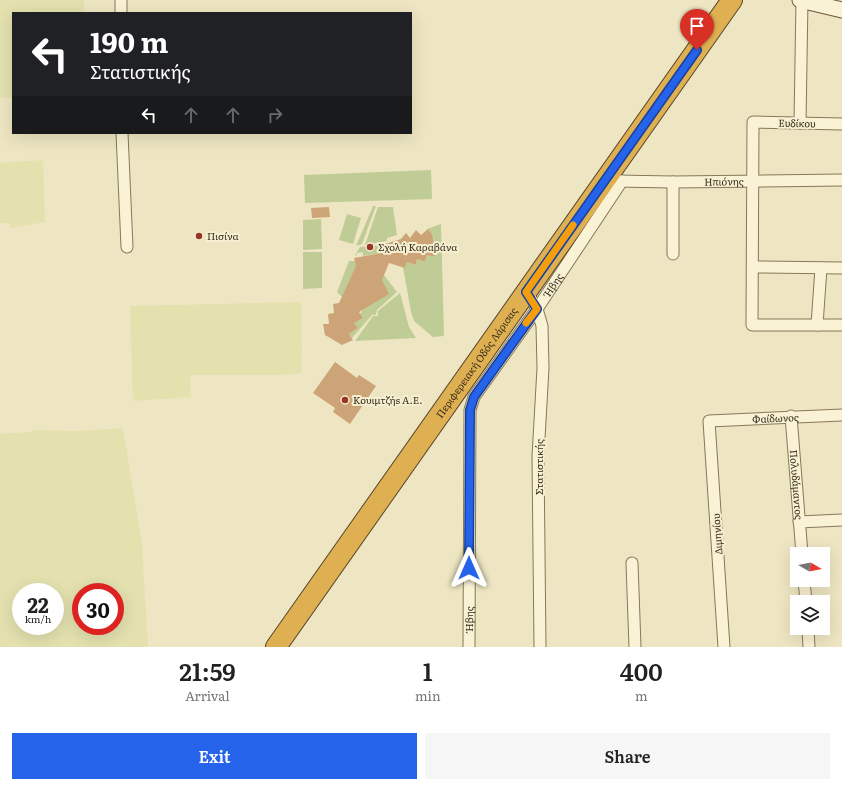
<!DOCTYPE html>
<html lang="en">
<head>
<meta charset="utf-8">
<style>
  :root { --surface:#fff; --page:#f6f6f6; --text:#222; --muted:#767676; --accent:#2563eb }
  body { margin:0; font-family:Literata,serif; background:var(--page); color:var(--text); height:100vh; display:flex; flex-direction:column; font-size:15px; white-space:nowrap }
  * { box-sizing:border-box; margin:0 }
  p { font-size:13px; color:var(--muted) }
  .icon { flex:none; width:22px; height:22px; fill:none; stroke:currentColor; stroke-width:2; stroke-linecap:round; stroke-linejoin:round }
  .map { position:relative; height:647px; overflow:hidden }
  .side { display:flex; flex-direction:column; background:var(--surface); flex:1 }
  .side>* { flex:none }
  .banner { position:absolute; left:12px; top:12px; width:400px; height:122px; border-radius:0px; box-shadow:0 4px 16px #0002; background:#202124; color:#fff; overflow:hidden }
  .needle { width:26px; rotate:99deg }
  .tools { position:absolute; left:790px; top:547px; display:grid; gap:8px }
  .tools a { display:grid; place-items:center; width:40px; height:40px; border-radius:0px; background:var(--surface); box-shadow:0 4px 16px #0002; font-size:20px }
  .speed { position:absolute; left:12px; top:583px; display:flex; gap:8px; font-size:20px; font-weight:700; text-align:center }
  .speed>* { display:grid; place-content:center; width:52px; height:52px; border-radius:50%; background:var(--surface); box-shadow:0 4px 16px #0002; line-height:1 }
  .speed small { font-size:10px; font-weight:400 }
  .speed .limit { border:6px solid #d22; background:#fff; color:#111 }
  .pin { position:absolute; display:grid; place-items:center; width:34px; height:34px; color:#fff; margin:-41px -17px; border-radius:50% 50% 50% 0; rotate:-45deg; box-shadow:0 0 4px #0007 }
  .pin .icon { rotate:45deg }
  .me { position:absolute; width:44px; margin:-22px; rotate:0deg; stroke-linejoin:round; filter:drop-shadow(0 0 3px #0008) }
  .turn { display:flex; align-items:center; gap:14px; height:84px; padding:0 12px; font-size:18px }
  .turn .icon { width:52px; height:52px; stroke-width:2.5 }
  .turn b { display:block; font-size:28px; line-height:34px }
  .lanes { display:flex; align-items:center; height:38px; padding:0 12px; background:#0003; justify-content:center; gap:20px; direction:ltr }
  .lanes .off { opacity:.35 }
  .eta { display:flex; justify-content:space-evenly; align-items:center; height:68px; text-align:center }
  .eta b { font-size:24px; font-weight:600; line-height:28px }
  .cta { display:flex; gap:8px; margin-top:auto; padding:8px 12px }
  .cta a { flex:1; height:46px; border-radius:0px; background:var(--accent); color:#fff; font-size:16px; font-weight:600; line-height:46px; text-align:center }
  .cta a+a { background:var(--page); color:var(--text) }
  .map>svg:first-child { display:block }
</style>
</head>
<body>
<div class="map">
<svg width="842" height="647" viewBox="0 0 842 647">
  <rect width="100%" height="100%" fill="#eee6c2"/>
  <g fill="#e4e1af" fill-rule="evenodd">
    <path d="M0,0H84V13H13V97L0,98Z"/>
    <path d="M43,160L45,222L10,228L9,223H0V163Z"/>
    <path d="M301,302L302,352L301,373L282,375H190L191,397L133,401L130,306Z"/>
    <path d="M123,428L142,543L148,647H0V434L29,432L36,430L77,431ZM21,592H55V626H21ZM81,592H115V626H81Z"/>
  </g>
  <g fill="#c0cc96">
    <path d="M431,170L432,199L305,203L304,175Z"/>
    <path d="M373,206H376L362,244L356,246Z"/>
    <path d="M378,207H393L397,235L387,238V241L365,245Z"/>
    <path d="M347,214L361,218L353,244L339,240Z"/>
    <path d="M321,219L322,249L303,250V220Z"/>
    <path d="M441,224L444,336L433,337L414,321L411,312L403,267L405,268L407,262L416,265L417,259L425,262L427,255L435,257C437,247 434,237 427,229Z"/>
    <path d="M382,245V253L363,256V252L357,253L356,256L355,255L360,247Z"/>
    <path d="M303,252H322V288L303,289Z"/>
    <path d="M349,261H355L357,268L342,297L337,292Z"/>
    <path d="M384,275L397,292L377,310L376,315H372L352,338L349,334L358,328L354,323L363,318L360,314Z"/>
    <path d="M400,293L409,327L416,338L355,341L373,316H378V311Z"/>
  </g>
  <g fill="#cda477">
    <path d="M329,207L330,217L312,218L311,208Z"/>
    <path d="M428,229L432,235L436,251L435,257L427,255L425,262L417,259L416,265L407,262L405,268L389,263L382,280L389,294L359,312L363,318L354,323L358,328L349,334L353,340L342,345L325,335L323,324H329L328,314L334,313L333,304L339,303L356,266L354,258L382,253V245L401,239L406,233L410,238L416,230L421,235Z"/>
    <path d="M335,362L357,378L359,375L376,386L350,424L333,412L335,408L313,393Z"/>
  </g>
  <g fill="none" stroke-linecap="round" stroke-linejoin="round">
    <g stroke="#887759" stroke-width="13">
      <g id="street">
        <path d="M121,0V13"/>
        <path d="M800,123L802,0"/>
        <path d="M842,124L753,122L752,325H842"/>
        <path d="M122,133L127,247"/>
        <path id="s1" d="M616,181L673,182L842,180"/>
        <path d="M673,254V182"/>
        <path d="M753,267L842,268"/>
        <path d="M527,292L537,309L542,326L543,368L538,456L540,647"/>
        <path d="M817,325L821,268"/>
        <path id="s2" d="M791,416L802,554"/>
        <path d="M799,522L842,520"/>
        <path d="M632,563L635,647"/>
        <path d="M804,580L806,602"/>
        <path d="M808,628L809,647"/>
        <path id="s3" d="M469,647L470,410L474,397L537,309L622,181"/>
        <path id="s4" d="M724,647L709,421L842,415"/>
      </g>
    </g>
    <g stroke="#6a583c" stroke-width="17">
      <path id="secondary" d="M800,0L842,10"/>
    </g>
    <g stroke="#56452d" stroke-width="22">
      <g id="highway">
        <path id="s5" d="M276,647L732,0"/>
      </g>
    </g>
    <use href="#street" stroke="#f9f2d5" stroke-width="11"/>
    <use href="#secondary" stroke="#f9f2d5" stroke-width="15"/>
    <use href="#highway" stroke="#dfb051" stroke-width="20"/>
  </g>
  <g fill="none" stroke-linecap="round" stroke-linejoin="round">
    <g stroke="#184099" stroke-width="10">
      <path id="route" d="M469,568L470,410L474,397L537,309L526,292L697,50"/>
    </g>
    <use href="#route" stroke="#2563eb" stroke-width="7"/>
    <path stroke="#f59e0b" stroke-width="7" d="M526,323L537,309L526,292L573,225"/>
  </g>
  <g fill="#973428" stroke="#f6efd1" stroke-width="1.5">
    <circle cx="199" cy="236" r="4"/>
    <circle cx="370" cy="247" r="4"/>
    <circle cx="345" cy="400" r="4"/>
  </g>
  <g text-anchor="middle" stroke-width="4" stroke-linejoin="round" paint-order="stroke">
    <g font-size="10" fill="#382d1d" stroke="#f6efd1">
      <text transform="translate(797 123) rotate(1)" y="4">Ευδίκου</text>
      <text dy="4" stroke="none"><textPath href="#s1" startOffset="108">Ηπιόνης</textPath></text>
      <text dy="4" stroke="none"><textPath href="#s3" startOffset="388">Ήβης</textPath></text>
      <text dy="4" stroke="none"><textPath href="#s5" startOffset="348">Περιφερειακή Οδός Λάρισας</textPath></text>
      <text dy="4" stroke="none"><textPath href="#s4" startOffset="293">Φαίδωνος</textPath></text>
      <text transform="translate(539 467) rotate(-90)" y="4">Στατιστικής</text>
      <text dy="4" stroke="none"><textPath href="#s2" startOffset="69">Πολυδάμαντος</textPath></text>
      <text transform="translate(717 534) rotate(-94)" y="4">Διμηνίου</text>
      <text dy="4" stroke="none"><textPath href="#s3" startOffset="28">Ήβης</textPath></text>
    </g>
    <g font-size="10" fill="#382d1d" stroke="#f6efd1" text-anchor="start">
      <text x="207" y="240">Πισίνα</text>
      <text x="378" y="251">Σχολή Καραβάνα</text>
      <text x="353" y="404">Κουιμτζήs Α.Ε.</text>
    </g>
  </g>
</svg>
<div class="tools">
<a><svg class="needle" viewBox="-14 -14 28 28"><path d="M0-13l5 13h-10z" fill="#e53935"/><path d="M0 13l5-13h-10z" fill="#767676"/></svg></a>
<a><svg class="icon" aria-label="layers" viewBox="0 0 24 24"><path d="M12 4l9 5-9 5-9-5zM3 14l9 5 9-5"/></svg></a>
</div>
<div class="speed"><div>22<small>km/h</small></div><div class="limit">30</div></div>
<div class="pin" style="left:697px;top:50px;background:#d93025"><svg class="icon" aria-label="arrive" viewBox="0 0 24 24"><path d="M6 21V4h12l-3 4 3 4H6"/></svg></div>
<svg class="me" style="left:469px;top:568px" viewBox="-20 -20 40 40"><path d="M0-17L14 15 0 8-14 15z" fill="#2563eb" stroke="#fff" stroke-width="4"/></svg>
<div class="banner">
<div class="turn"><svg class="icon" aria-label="left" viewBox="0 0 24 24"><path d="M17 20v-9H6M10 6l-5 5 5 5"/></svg><div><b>190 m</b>Στατιστικής</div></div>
<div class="lanes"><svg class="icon" aria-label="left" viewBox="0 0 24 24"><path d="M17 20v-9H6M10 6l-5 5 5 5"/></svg><svg class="icon off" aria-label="ahead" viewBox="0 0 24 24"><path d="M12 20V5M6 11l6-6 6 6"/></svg><svg class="icon off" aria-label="ahead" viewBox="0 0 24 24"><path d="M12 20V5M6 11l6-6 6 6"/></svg><svg class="icon off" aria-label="right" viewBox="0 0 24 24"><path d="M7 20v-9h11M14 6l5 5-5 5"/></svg></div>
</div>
</div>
<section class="side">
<div class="eta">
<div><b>21:59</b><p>Arrival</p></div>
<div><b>1</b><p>min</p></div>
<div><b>400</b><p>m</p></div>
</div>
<div class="cta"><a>Exit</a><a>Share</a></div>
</section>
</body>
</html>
